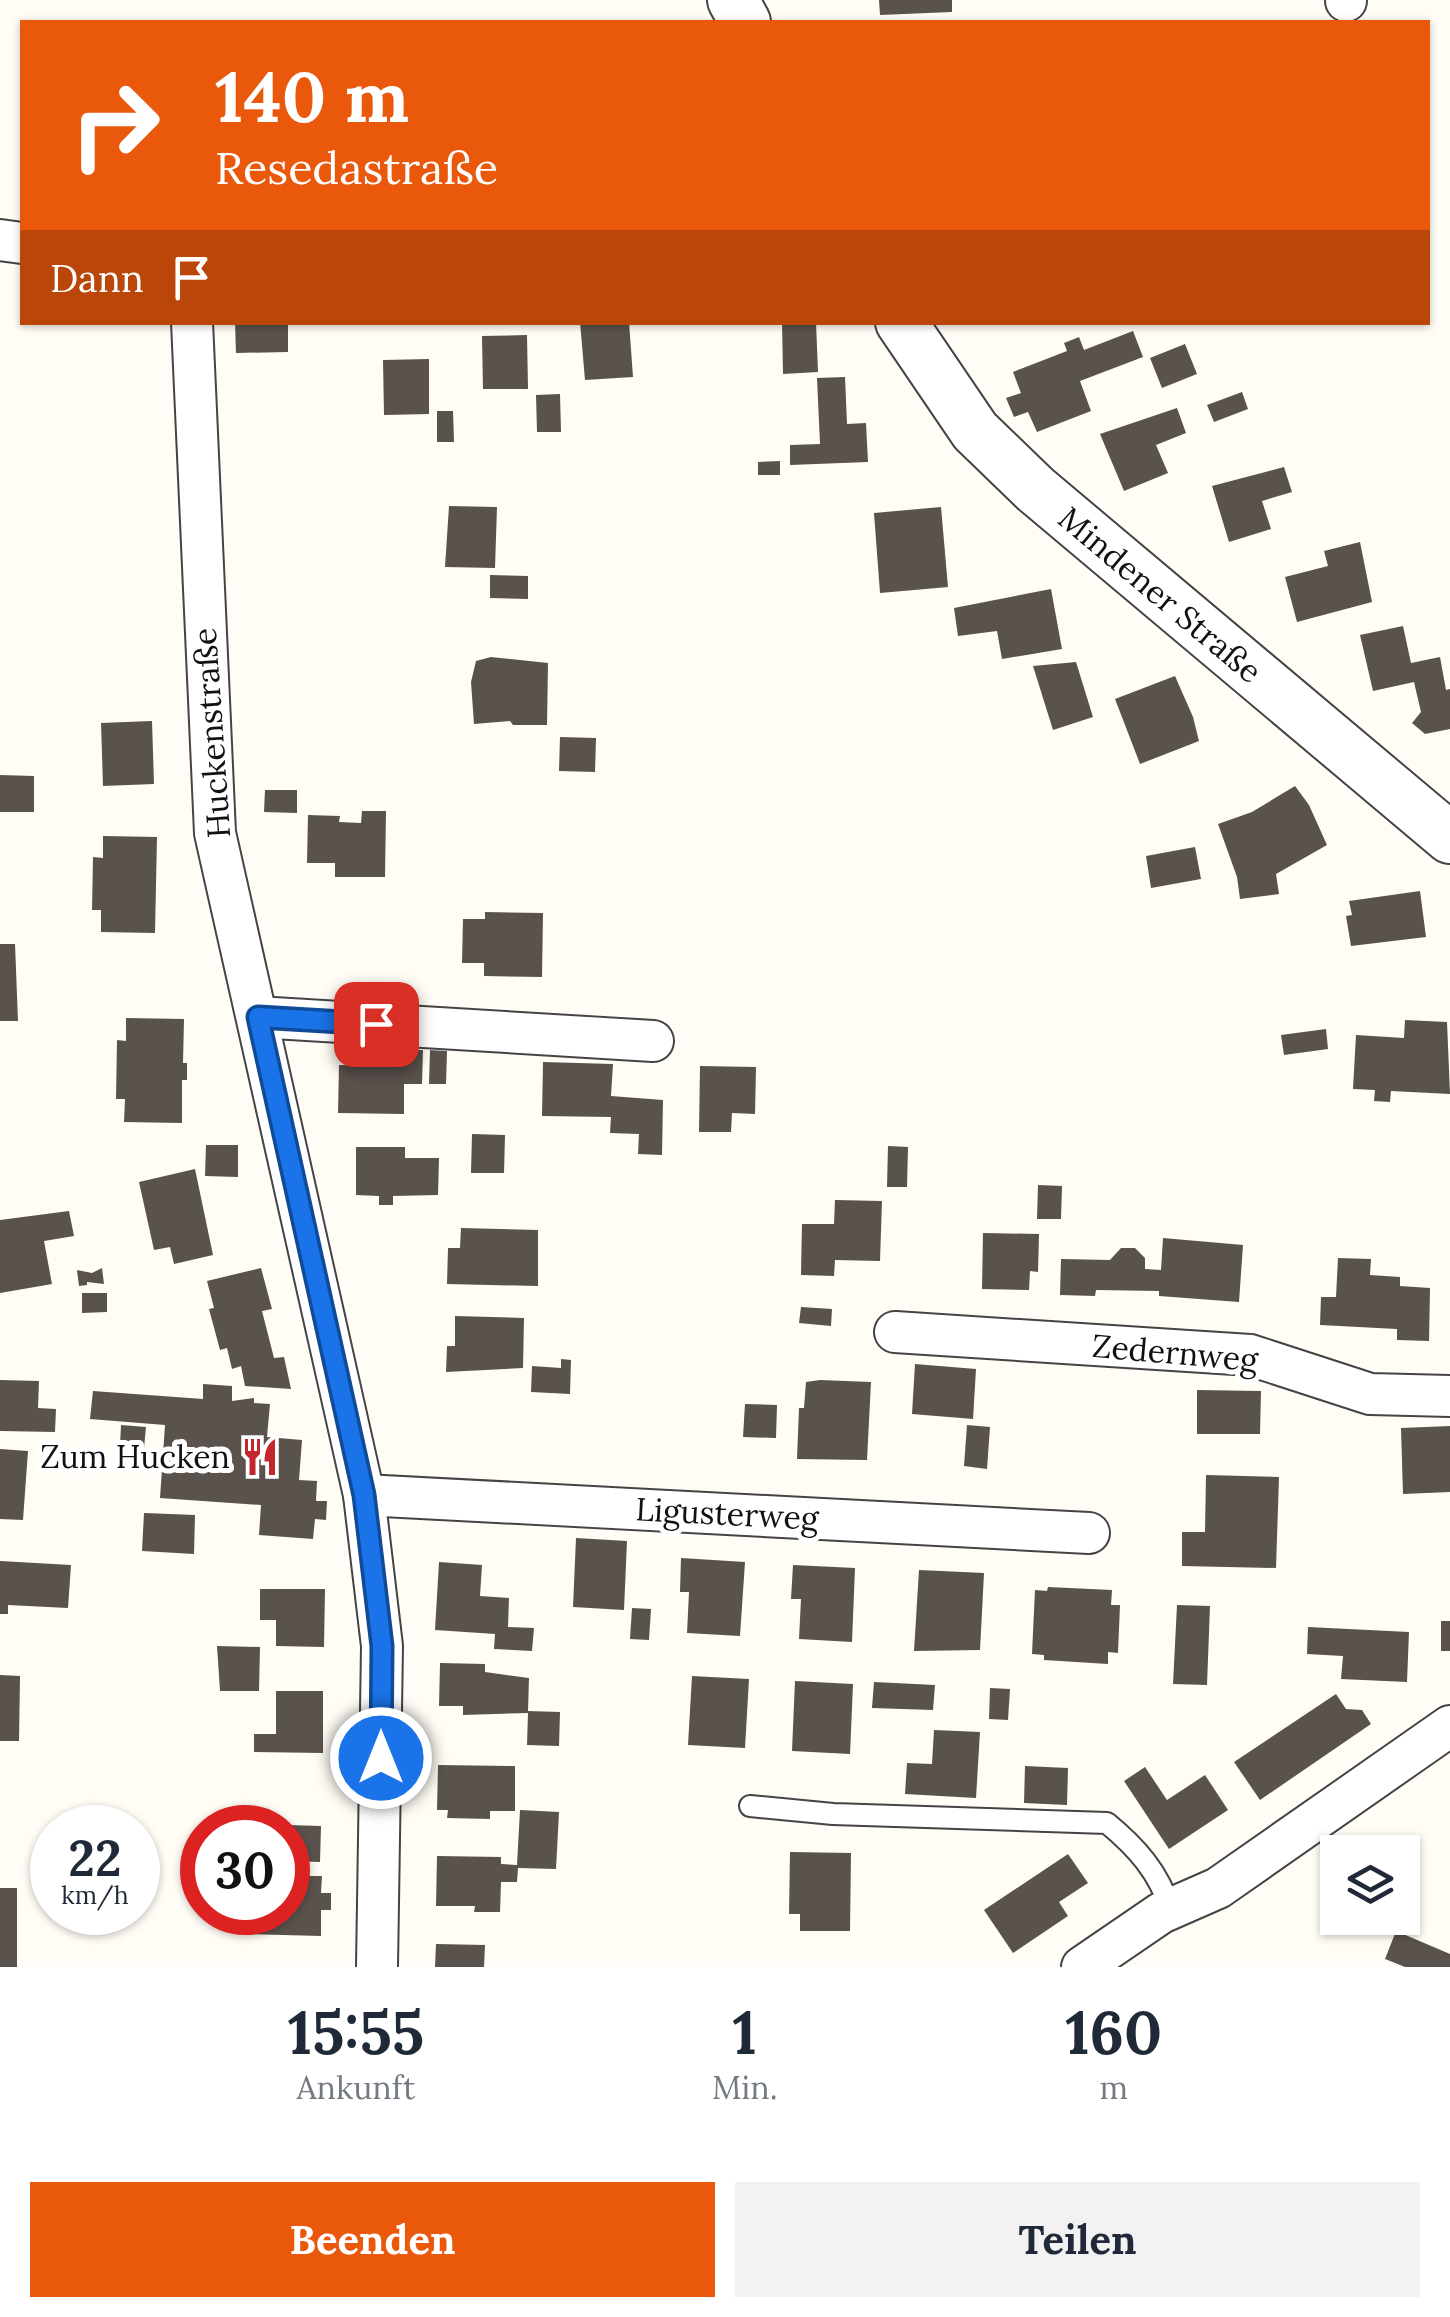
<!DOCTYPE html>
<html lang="de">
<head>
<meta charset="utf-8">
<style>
  :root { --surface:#fff; --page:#f2f2f3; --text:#1f2937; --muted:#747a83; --accent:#ea580c }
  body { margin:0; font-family:Lora,serif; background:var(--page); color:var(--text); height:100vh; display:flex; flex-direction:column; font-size:38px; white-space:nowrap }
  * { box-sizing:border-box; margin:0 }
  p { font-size:32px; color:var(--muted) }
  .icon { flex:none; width:55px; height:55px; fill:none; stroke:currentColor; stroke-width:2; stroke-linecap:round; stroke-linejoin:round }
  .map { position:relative; height:1967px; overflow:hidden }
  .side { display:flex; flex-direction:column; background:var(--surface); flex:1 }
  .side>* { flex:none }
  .top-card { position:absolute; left:20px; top:20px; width:1410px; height:305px; border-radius:0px; box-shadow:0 2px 8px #0004; background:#ea580c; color:#fff; overflow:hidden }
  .fabs { position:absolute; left:1320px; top:1835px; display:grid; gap:20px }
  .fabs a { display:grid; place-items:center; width:100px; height:100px; border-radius:0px; background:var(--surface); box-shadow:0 2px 8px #0004; font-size:50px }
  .speed { position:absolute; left:30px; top:1805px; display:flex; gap:20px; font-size:50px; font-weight:700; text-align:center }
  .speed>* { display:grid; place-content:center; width:130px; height:130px; border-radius:50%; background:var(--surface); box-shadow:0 2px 8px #0004; line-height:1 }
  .speed small { font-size:25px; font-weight:400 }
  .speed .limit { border:15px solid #d22; background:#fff; color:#111 }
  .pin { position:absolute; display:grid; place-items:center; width:85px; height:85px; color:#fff; margin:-42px; border-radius:20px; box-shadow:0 5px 15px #0006 }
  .me { position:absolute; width:110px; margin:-55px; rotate:0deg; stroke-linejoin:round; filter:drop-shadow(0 0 8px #0008) }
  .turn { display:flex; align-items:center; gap:35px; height:210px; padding:0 30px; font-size:45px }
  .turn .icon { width:130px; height:130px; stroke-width:2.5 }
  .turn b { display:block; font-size:70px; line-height:85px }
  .then { display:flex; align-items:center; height:95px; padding:0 30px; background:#0003; gap:20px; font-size:38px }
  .eta { display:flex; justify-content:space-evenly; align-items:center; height:170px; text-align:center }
  .eta b { font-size:60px; font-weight:700; line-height:70px }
  .primary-button { display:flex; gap:20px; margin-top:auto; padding:20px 30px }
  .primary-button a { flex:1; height:115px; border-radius:0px; background:var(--accent); color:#fff; font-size:40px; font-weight:700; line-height:115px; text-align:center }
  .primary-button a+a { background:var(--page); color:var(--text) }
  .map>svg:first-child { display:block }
</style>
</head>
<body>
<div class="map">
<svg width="1450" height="1967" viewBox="0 0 1450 1967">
  <rect width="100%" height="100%" fill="#fffdf5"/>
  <g fill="#5a524d">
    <path d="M879,0H952V12L880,15Z"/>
    <path d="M235,322H288V352L236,353Z"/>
    <path d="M580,322H629L633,377L585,380Z"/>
    <path d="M782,322H816L818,372L783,374Z"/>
    <path d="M1133,331L1143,357L1080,381L1091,411L1037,432L1028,412L1014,417L1006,398L1021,393L1013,372L1067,351L1064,343L1079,337L1084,350Z"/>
    <path d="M527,335L528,389H483L482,336Z"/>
    <path d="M1185,344L1197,374L1162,388L1150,358Z"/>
    <path d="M429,359V414L384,415L383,360Z"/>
    <path d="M845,377L847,424L866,423L868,462L790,465V445L820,444L817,378Z"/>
    <path d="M1242,392L1248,409L1214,422L1207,405Z"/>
    <path d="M560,394L561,432H537L536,395Z"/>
    <path d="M1177,408L1186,433L1156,445L1168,473L1124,491L1100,434Z"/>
    <path d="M437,411H453L454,442H437Z"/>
    <path d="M780,461V475H758V462Z"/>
    <path d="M1284,467L1292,492L1262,501L1271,529L1229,542L1212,486Z"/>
    <path d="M449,506L497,507L495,568L445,567Z"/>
    <path d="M941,507L948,587L880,593L874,513Z"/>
    <path d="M1360,542L1372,602L1297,622L1285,577L1328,566L1324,551Z"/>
    <path d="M490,575L528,576V599L490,598Z"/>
    <path d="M1051,589L1062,649L1002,659L997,631L958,636L954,608Z"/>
    <path d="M1403,626L1411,663L1440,657L1446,690L1450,689V729L1425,734L1412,723L1421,712L1414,682L1373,691L1360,635Z"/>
    <path d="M491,657L548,663L547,725H513L510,721L474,724L471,682L476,661Z"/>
    <path d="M1076,662L1093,717L1053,730L1033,666Z"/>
    <path d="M1175,676L1193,717L1199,741L1140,764L1115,699Z"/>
    <path d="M152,721L154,784L103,786L101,723Z"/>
    <path d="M560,737L596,738L595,772L559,771Z"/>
    <path d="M0,775L34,776V812H0Z"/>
    <path d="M1295,786L1309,805L1327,845L1276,874L1279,894L1240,899L1237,877L1218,824L1252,812Z"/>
    <path d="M265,790H297V813L264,812Z"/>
    <path d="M362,811H386L385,877H335V863H307L308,815L340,816L339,822L361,823Z"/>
    <path d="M103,836L157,837L155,933L101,932V910H92L93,857L103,858Z"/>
    <path d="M1195,847L1201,879L1151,888L1146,856Z"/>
    <path d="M1420,891L1426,937L1351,946L1346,916L1352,915L1349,901Z"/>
    <path d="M485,912L543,913L542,977L484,976V963H462L463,919H485Z"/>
    <path d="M0,944H15L18,1021H0Z"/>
    <path d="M126,1018L184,1019L183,1063H187V1080H182V1123L124,1122L125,1099H116L117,1040L126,1041Z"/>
    <path d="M1405,1020L1447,1022L1450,1094L1391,1091L1390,1102L1374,1101L1375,1090L1353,1089L1356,1035L1404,1038Z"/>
    <path d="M1326,1029L1328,1049L1284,1055L1281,1035Z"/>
    <path d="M403,1050H423L422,1084H404V1114L338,1113L339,1065L403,1066Z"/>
    <path d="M430,1050L447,1051L446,1084H429Z"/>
    <path d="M543,1062L613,1064L611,1096L663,1100L662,1155L638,1154L639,1134L610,1133L611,1117L542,1116Z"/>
    <path d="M700,1066L756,1067L755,1114L732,1113L731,1132H699Z"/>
    <path d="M472,1134L505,1135L504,1173H471Z"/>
    <path d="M206,1145H238V1177L205,1176Z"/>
    <path d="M888,1146L908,1147L907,1187H887Z"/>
    <path d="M356,1147H405V1158H439L438,1195L393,1196V1205H379V1196L356,1195Z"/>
    <path d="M195,1169L213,1255L174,1264L170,1247L154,1250L139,1182Z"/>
    <path d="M1038,1185L1062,1186L1061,1219H1037Z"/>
    <path d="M835,1200L882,1201L880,1261L835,1260L834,1276L801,1275L802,1224H834Z"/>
    <path d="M69,1211L74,1236L44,1241L52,1284L0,1293V1220Z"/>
    <path d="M461,1228L538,1230V1286L447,1284L448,1248H460Z"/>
    <path d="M983,1233L1039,1234L1038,1272L1030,1271L1029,1290L982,1289Z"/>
    <path d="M1163,1238L1243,1245L1239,1302L1159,1296V1291L1096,1290L1095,1296L1060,1295L1061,1259L1110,1260L1121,1248H1135L1145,1258V1269L1161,1270Z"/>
    <path d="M1338,1258L1371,1259L1370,1275L1400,1277V1286L1430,1288L1429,1341L1397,1340V1329L1320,1325L1321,1297H1336Z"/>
    <path d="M102,1268L104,1284L87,1282V1285L79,1286L77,1270L92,1273Z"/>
    <path d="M261,1268L272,1309L262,1311L274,1358L284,1357L291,1389L245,1386L241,1366L232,1369L227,1348L220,1350L209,1309L214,1308L207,1281Z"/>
    <path d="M82,1293H107V1312L82,1313Z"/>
    <path d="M801,1307L832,1309L831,1326L799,1323Z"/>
    <path d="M455,1316L524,1318L523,1368L446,1372L447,1346H455Z"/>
    <path d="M561,1359L571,1360L570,1394L531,1392L532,1366L561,1368Z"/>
    <path d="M915,1364L976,1369L973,1419L912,1414Z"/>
    <path d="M0,1380L39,1381L38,1408L56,1409L55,1432L0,1431Z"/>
    <path d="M820,1380L871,1382L867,1460L797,1459L799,1408H804L806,1382Z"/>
    <path d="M203,1384L232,1386V1401L254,1398V1403L270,1404L267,1437L302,1440L299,1480L317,1481L316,1501H327L326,1520L315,1519L313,1539L259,1535L261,1505L160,1498L165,1425L90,1419L93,1391L203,1399Z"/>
    <path d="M1197,1390L1261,1391L1260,1434H1197Z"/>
    <path d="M745,1404L777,1405L776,1438L743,1437Z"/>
    <path d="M121,1425L146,1427L144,1448L120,1446Z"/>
    <path d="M967,1425L990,1427L987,1469L964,1466Z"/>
    <path d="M1450,1426V1492L1403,1494L1401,1428Z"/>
    <path d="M0,1449L28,1451L23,1520L0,1519Z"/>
    <path d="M1206,1475L1279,1477L1276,1568L1182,1566V1532H1205Z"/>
    <path d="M144,1513L195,1515L194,1554L142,1551Z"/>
    <path d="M576,1538L627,1541L624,1610L573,1607Z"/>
    <path d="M681,1558L745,1562L740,1636L687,1633L689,1592H680Z"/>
    <path d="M0,1561L71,1565L68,1608L8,1605V1614H0Z"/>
    <path d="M439,1562L482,1565L480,1596L509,1598L508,1627L534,1628L532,1651L494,1649L495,1634L435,1630Z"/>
    <path d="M793,1565L855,1568L852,1642L799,1639L801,1599H791Z"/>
    <path d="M919,1570L984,1573L980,1650L914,1651Z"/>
    <path d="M1048,1587L1112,1590L1111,1605H1120L1118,1653L1108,1652V1664L1044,1660V1655L1032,1654L1035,1590L1047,1591Z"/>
    <path d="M260,1589H325L324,1647L276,1646V1620H260Z"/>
    <path d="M1177,1605L1210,1606L1207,1685L1173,1684Z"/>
    <path d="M632,1608L651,1609L649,1640L630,1639Z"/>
    <rect x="1441" y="1621" width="9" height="30"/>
    <path d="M1308,1627L1409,1632L1407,1682L1341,1679L1343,1656L1307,1654Z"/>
    <path d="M217,1646L260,1647L259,1691H220Z"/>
    <path d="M440,1663L485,1664V1672L529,1678L528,1711L560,1712L559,1746L527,1745L528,1713L463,1715V1706H439Z"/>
    <path d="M0,1675L20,1676L19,1741H0Z"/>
    <path d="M692,1676L749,1679L745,1748L688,1745Z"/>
    <path d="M795,1681L853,1684L850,1754L792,1751Z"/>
    <path d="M874,1682L935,1685L933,1710L872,1708Z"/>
    <path d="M990,1688L1010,1689L1008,1720L989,1719Z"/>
    <path d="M276,1691H323V1753L254,1752V1734H276Z"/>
    <path d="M1336,1694L1346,1709L1362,1710L1371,1724L1260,1800L1234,1762Z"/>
    <path d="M934,1730L980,1732L976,1798L905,1794L907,1763L932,1764Z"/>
    <path d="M438,1765L515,1766V1811H490V1819L447,1818L448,1810H437Z"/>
    <path d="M1025,1766L1068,1768L1067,1805L1024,1803Z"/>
    <path d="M1145,1767L1167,1800L1205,1775L1228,1810L1169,1849L1124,1781Z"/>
    <path d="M520,1810L559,1812L556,1869L518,1868L517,1882H501L500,1912H474L475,1906H436L437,1856L501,1857V1864L517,1865Z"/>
    <path d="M288,1825L321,1826L320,1862L288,1861Z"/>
    <path d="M790,1852L851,1853L850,1931H800V1914H789Z"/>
    <path d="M1068,1854L1088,1883L1059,1902L1068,1916L1013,1953L984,1910Z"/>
    <path d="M288,1876H322L321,1893H331V1910H321V1936L246,1934V1912H288Z"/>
    <rect x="0" y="1888" width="17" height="79"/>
    <path d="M1396,1931L1450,1954V1967H1405L1385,1959Z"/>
    <path d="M436,1944L485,1945L484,1967H435Z"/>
  </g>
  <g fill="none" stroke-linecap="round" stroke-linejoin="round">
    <g stroke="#444" stroke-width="24">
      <path id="service" d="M750,1806L833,1814L1107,1823C1136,1847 1159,1872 1170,1909"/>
    </g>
    <g stroke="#444" stroke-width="44">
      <g id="minor">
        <path d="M1346,0V1"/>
        <path d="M0,240L22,243"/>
        <path d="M192,322L215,833L364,1495L382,1646L377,1967"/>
        <path d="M257,1017L653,1041"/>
        <path d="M895,1332L1250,1355L1370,1394L1450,1396"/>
        <path d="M364,1495L1089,1533"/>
        <path d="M1082,1967L1161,1913L1218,1888L1450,1726"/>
      </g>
    </g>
    <g stroke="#444" stroke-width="54">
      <g id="tertiary">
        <path d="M733,0L745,22"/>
        <path d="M901,322L975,431L1035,489L1450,838"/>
      </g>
    </g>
    <use href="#service" stroke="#fff" stroke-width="20"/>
    <use href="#minor" stroke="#fff" stroke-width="40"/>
    <use href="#tertiary" stroke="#fff" stroke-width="50"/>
  </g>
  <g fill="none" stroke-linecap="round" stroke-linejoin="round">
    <g stroke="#114b97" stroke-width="25">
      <path id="route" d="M376,1024L258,1017L364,1495L382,1646L381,1758"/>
    </g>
    <use href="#route" stroke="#1a73e8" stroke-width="18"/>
  </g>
  <defs>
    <g id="restaurant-bare" transform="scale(3)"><path d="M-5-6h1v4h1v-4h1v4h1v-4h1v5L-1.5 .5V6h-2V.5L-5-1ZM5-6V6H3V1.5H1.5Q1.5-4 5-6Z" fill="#c4262e" stroke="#fff" stroke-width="2.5" paint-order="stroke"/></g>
  </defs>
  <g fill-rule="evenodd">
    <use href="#restaurant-bare" x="260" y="1457"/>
  </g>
  <g text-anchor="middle" stroke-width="10" stroke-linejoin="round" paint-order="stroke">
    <g font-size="32" fill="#111" stroke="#fff">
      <text transform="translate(1160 595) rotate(40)" y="11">Mindener Straße</text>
      <text transform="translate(212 733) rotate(-94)" y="11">Huckenstraße</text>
      <text transform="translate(1175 1353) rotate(5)" y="11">Zedernweg</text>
      <text transform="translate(727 1514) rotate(3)" y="11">Ligusterweg</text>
    </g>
    <g font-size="32" fill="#111" stroke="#fff" text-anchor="end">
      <text x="230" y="1468">Zum Hucken</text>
    </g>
  </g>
</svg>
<div class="fabs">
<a><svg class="icon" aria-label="layers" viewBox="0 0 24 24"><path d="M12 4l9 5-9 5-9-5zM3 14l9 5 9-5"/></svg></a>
</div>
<div class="speed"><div>22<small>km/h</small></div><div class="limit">30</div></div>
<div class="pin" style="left:376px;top:1024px;background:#d93025"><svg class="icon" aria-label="arrive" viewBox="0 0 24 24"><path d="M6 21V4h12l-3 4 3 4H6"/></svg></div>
<svg class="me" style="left:381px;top:1758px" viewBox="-20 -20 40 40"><circle r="17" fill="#1a73e8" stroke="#fff" stroke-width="3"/><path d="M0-11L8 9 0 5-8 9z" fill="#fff"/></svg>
<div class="top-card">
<div class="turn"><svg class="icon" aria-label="right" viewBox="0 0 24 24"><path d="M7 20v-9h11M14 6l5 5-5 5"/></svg><div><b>140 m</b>Resedastraße</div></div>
<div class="then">Dann<svg class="icon" aria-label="arrive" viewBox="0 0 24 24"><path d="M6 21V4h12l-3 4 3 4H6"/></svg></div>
</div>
</div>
<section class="side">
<div class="eta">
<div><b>15:55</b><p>Ankunft</p></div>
<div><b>1</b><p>Min.</p></div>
<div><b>160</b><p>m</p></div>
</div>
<div class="primary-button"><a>Beenden</a><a>Teilen</a></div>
</section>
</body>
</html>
